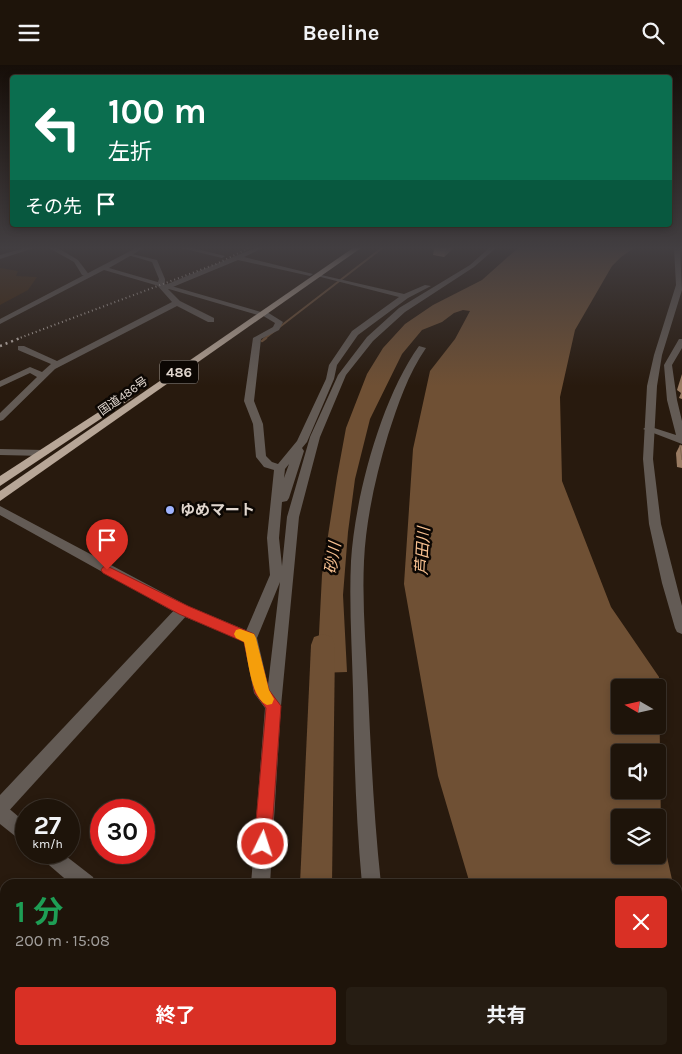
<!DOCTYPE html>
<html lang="ja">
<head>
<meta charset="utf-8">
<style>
  :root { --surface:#1e140a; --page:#261d13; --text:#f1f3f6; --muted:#a19e9c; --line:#3c332b; --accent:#d93025 }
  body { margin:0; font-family:Karla,"Noto Sans JP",sans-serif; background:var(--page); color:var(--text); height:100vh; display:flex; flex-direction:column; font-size:19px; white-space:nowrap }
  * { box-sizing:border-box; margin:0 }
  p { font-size:16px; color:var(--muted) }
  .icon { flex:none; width:28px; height:28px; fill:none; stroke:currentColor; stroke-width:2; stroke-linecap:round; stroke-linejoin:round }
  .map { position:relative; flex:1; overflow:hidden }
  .drawer { position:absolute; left:0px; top:814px; width:682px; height:176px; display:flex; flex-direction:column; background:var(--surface); border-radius:15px 15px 0 0; box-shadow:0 2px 8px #0003,0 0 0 1px var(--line) }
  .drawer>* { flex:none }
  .banner { position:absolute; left:10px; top:10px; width:662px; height:152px; border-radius:5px; box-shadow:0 2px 8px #0003,0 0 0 1px var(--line); background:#0b6e4f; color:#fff; overflow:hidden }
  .needle { width:32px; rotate:279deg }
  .buttons { position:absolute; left:611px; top:614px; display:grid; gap:10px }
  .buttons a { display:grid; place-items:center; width:55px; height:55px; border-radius:5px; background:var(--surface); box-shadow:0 2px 8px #0003,0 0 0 1px var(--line); font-size:25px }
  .speed { position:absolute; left:15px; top:734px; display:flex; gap:10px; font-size:25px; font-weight:700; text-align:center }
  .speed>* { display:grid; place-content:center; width:65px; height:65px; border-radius:50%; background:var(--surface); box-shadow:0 2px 8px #0003,0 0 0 1px var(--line); line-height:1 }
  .speed small { font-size:12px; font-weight:400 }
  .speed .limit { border:8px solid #d22; background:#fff; color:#111 }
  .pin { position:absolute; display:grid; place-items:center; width:42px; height:42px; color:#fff; margin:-51px -21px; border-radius:50% 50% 50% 0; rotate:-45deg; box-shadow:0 0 5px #0007 }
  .pin .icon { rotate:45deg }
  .me { position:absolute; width:55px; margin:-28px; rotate:4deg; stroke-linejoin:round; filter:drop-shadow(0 0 4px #0008) }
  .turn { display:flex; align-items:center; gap:18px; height:105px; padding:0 15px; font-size:22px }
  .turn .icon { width:65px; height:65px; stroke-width:2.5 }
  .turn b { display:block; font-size:35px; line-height:42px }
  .then { display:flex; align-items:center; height:48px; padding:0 15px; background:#0003; gap:10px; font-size:19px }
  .round { display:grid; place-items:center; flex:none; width:52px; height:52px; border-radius:5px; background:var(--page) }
  .headline { display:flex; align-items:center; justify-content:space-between; height:85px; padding:0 15px }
  h1 { font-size:30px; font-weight:700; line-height:38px; color:#1e9e55 }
  .cta { display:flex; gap:10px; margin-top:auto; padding:10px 15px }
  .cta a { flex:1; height:58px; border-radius:5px; background:var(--accent); color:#fff; font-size:20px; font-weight:700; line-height:58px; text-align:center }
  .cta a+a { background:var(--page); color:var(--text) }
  header { display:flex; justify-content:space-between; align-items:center; height:65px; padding:0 15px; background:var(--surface); font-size:22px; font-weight:700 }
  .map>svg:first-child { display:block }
</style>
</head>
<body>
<header><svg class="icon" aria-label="menu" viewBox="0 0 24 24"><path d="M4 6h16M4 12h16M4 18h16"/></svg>Beeline<svg class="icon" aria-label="search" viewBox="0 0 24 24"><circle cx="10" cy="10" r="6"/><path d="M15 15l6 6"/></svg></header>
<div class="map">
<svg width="682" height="989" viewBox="0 0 682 989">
  <rect width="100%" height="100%" fill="#281a0e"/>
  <g fill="#3f2409">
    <path d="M0,203L18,206L16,211L37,212L28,225L0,240Z"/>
    <path d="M0,935L5,939V985H37L34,989H0Z"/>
  </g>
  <g fill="#6f5034" fill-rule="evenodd">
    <path d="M518,183H634L621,192L612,201L575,265L560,332L562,416L611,542L659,612L661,765L673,819H470L438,711L404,519L413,384L430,306L455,274L470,246L463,245L454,248L442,257L422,265L402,289L370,354L355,414L348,467L343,530L347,607L317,608L322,510L337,412L346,363L367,309L383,283L405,259L433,240L482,215ZM620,622H658V660H620ZM620,688H658V725H620ZM620,752H658V790H620Z"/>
    <path d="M678,842L682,863V989H521L520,985H678Z"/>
  </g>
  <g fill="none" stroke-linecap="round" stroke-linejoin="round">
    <path stroke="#6f5034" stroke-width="2" d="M264,274L382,183"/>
    <path stroke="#6f5034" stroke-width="2.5" d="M262,276L266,273"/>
    <g fill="#6f5034" fill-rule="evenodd">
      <path d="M323,569L332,572L335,580L332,819H300L311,580L314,572Z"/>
      <rect x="291" y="985" width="38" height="4"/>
    </g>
    <g fill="#635b55" fill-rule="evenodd">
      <path d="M24,183H34L0,194V190Z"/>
      <path d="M49,183H58L78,195L90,211L89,212L82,210L74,197Z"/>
      <path d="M181,183H193L225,191L222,193Z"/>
      <path d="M255,183H263L244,192L313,209L310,211L238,195L168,224L180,236L214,253V257H208L177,241L55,304L3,355L0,356V348L37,312L30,308L0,322V316L30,302L42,307L51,299L18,285V281H24L57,296L172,237L157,220L159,214L152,197L128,190V188L157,195L165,214V220Z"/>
      <path d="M489,183H496L474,202L405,247L373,276L346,310L320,372L299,452L281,641L270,819H251L265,643L254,628L243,573L270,510L267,473L274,405L264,402L256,392L253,359L244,336L253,273L273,262L275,258L260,249L267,247L283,257L279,265L261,274L254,336L263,359L266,391L272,397L278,399L297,376L326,314L329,300L352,266L399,232L317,211V209L404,229L425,220L431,221L408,233L358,270L337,300L334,314L307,377L302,383L304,386L289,433L287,436L282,437L279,473L282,501L287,452L310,372L338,310L367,272L399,243L470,200ZM289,399L284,413L285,404ZM280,517L268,620L257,573Z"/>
      <path d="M679,274H682V283L672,300L677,335L682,356V379L643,364L648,361L676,370L667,335L664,300Z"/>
      <path d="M419,281L426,283C408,309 398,339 388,370C376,410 366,454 364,496C362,539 366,582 368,625C371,690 374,754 381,819H362C356,754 354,690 353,625C352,583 349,539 351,496C355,432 381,334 419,281Z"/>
      <path d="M0,384L44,385L49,388L44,391L0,390Z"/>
      <path d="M183,539L188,541L190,545L188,549L6,749L0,752V730L178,541Z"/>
      <rect x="238" y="985" width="22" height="4"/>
      <rect x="377" y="985" width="22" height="4"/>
    </g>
    <g fill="#635b55" fill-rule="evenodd">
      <path d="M136,183H144L109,203L268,249L261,251L104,205L0,259V254Z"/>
      <path d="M674,183H680L682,225L662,290L657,321L653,394L661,459L682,541V569L677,567L675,563L662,518L649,459L643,394L647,321L654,290L676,220Z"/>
      <path d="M0,441L188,541L255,569L257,573L255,577L250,579L245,577L178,549L0,450Z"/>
      <path d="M0,738L6,741L26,758V778L20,775L0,759Z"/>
      <path d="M39,788H62L93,812L95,819H71L42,794Z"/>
    </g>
    <g fill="#b7a697" fill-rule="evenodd">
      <path d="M353,183H361L0,436V426Z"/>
      <path d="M128,328L133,331L132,333L0,421V411Z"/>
    </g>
    <path stroke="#c1b6ae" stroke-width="2" stroke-dasharray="1 3" stroke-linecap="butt" d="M17,274L216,199L249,183"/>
    <path stroke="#c1b6ae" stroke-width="2.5" stroke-dasharray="2 4" stroke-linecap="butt" d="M0,281L20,273"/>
  </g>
  <g fill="#997b62">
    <path d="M435,183H453L444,192L433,190L434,184Z"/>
    <path d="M682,309V334L679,333L681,328L677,325Z"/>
    <path d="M680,380L682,381V403L677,402L676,388Z"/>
  </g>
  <path fill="#7d6450" d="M448,183H453L444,192L445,186Z"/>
  <g fill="#b28f72" stroke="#7d6450">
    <path d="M435,183H448L445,186L434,184Z"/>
    <path d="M680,380L682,381V395Z"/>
  </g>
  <linearGradient id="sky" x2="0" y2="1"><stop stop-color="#160e08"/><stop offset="0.57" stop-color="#423e41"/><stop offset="1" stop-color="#423e41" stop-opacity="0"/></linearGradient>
  <rect width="682" height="321" fill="url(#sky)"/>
  <path fill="#d93025" stroke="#8d1f18" d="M107,501L188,541L254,569L269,625L281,641L271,779L269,785L263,788L257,785L254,779L266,643L255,628L244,577L179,549L103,508L101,505L103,502Z"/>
  <path fill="#f59e0b" d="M240,564L254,569L256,573L269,625L274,634L272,639L267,640C251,634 248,593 244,577L236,573L234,569L236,565Z"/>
  <circle fill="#9fb3fd" stroke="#0c0703" stroke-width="2" cx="170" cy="445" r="5"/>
  <g text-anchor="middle" stroke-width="5" stroke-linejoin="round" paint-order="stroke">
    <g font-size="12" fill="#e0d6ce" stroke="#0c0703">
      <text transform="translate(123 331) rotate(-35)" y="4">国道486号</text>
    </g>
    <rect fill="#0c0703" stroke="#a09891" stroke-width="1" x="160" y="295.5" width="38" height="23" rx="4"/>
    <g font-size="14" font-weight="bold" fill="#e0d6ce">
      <text x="179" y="312">486</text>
    </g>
    <g font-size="15" font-weight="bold" fill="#e0d6ce" stroke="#0c0703" text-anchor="start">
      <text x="180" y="450">ゆめマート</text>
    </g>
    <g font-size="16" font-style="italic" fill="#f8c191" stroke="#0c0703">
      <text transform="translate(422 486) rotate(-87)" y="6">芦田川</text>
      <text transform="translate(332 493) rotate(-81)" y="6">砂川</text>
    </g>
  </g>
</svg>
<div class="buttons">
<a><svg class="needle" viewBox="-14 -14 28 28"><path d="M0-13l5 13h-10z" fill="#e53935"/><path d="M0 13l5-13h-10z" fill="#a19e9c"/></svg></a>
<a><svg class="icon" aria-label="sound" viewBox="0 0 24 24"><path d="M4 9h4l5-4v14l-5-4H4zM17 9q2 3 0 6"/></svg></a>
<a><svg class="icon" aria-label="layers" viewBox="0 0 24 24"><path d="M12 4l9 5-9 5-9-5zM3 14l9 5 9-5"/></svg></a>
</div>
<div class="speed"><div>27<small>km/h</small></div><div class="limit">30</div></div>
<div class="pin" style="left:107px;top:505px;background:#d93025"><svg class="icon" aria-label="arrive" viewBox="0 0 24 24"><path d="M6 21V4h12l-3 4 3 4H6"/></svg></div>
<svg class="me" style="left:263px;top:779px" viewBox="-20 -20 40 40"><circle r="17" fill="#d93025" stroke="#fff" stroke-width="3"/><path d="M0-11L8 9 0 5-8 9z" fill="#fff"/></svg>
<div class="banner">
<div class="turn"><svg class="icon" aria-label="left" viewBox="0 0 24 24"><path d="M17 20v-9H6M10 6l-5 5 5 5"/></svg><div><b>100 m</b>左折</div></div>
<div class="then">その先<svg class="icon" aria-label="arrive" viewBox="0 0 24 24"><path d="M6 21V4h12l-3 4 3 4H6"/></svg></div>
</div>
<section class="drawer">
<div class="headline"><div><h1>1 分</h1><p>200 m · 15:08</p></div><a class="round" style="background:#d93025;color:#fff"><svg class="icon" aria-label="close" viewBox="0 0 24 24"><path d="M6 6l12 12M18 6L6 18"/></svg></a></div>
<div class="cta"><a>終了</a><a>共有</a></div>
</section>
</div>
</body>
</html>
